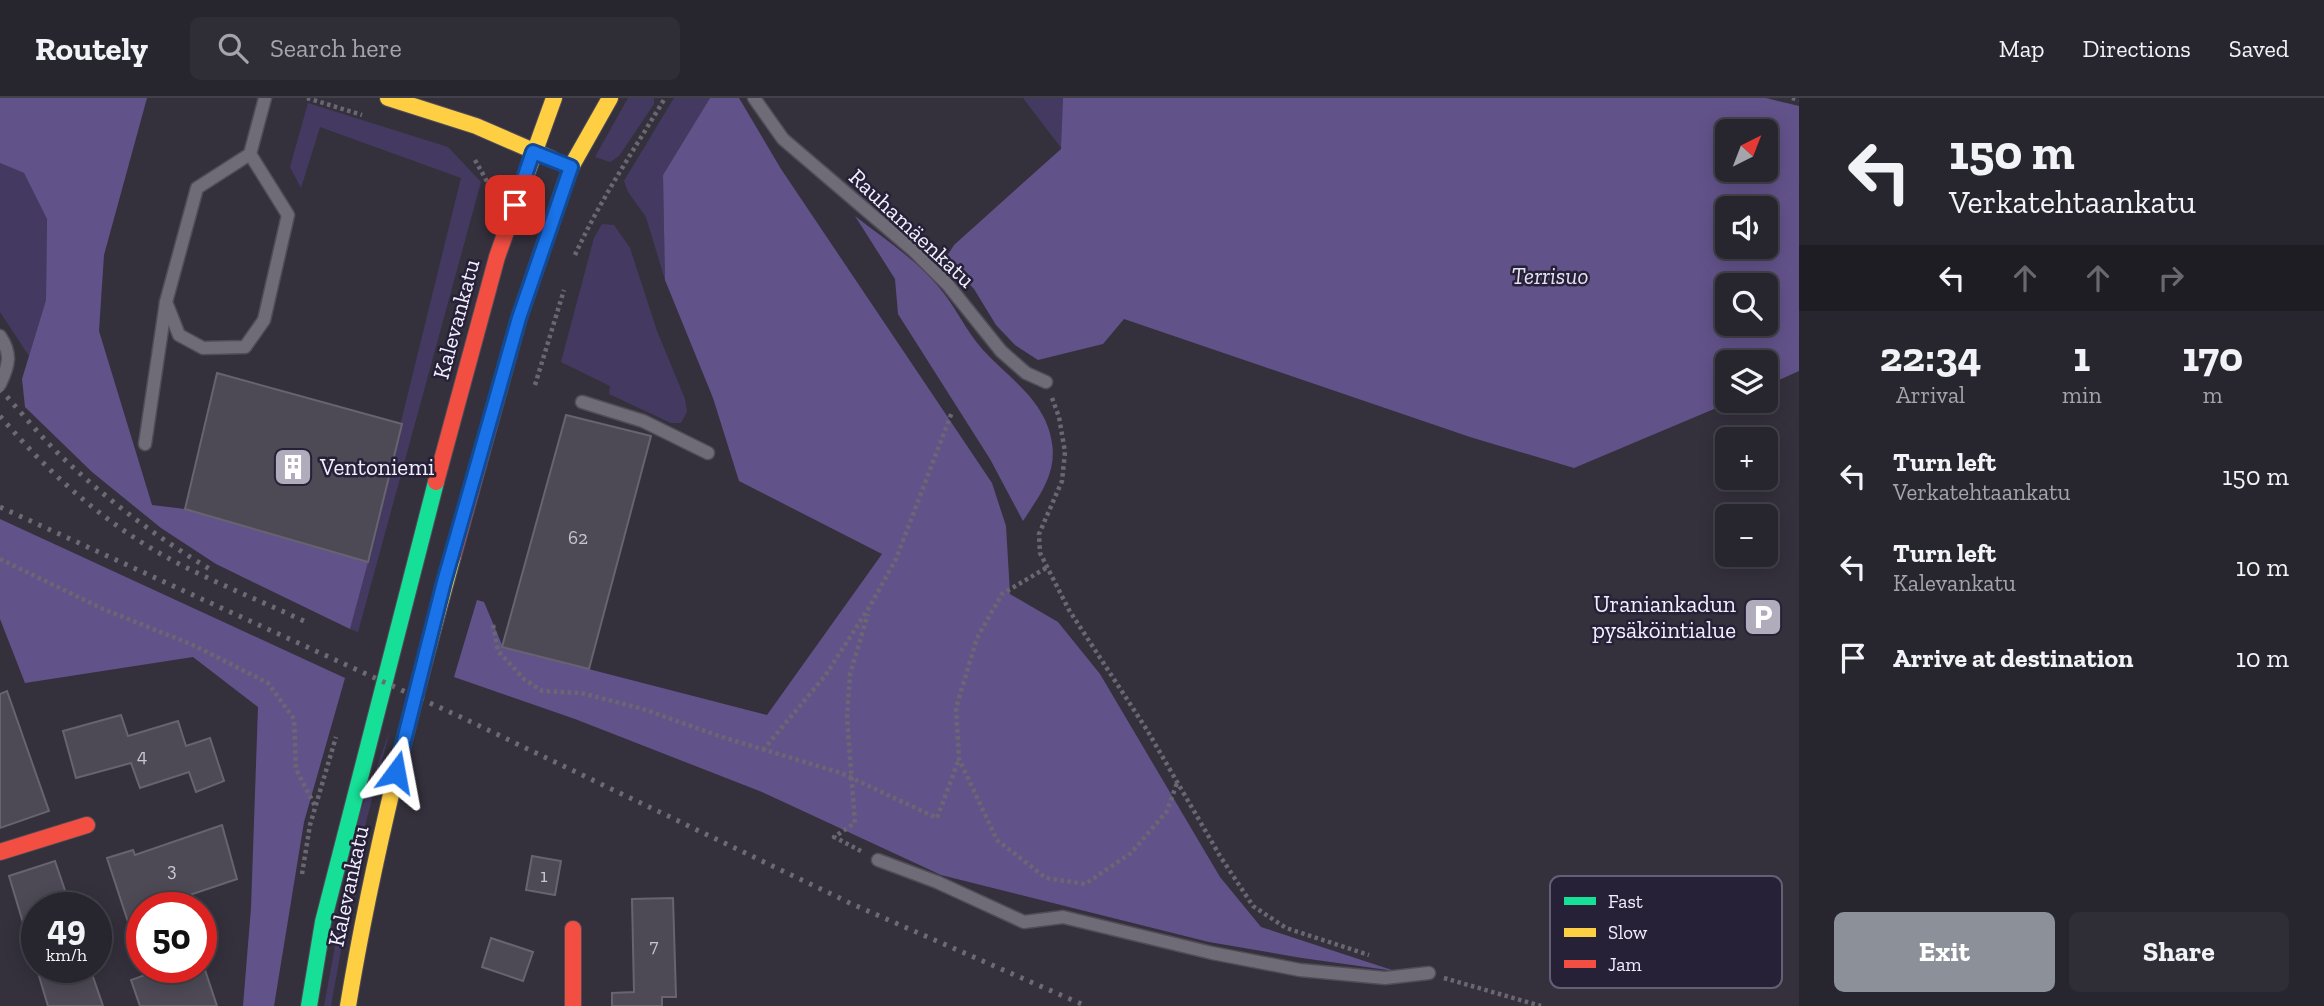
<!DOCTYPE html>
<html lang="en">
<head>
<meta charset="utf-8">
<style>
  :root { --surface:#27252e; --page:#2f2d36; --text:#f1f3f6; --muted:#a4a5aa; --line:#43424a; --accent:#8c9099 }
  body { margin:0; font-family:"Zilla Slab",serif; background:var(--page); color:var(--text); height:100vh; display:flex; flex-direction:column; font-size:26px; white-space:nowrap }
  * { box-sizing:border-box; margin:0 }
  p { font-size:23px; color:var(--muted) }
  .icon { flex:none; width:38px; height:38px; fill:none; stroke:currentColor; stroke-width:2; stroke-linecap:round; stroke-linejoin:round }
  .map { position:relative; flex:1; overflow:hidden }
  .panel { display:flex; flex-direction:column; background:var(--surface); width:525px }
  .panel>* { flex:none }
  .top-card { background:#27252e; color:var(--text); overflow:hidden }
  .needle { width:46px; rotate:42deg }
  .fabs { position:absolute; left:1715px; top:21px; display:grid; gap:14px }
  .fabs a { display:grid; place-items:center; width:63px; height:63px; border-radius:10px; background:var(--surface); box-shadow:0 4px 18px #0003,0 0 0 2px var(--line); font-size:35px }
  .speed { position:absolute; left:21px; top:794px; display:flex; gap:14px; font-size:35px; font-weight:700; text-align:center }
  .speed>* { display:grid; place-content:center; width:91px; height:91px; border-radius:50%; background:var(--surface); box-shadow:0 4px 18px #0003,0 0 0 2px var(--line); line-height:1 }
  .speed small { font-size:18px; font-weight:400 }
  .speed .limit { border:10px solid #d22; background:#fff; color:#111 }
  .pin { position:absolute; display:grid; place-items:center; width:60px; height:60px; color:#fff; margin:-30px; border-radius:14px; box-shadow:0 4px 10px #0006 }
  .me { position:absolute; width:77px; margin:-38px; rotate:13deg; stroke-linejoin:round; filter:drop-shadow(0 0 5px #0008) }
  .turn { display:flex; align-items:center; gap:24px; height:147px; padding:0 35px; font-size:32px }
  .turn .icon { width:91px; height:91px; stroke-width:2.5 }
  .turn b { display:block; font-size:49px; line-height:60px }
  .lanes { display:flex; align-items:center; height:66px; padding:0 35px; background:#0003; justify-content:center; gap:35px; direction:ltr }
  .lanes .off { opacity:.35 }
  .eta { display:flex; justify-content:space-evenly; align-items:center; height:119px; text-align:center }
  .eta b { font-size:42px; font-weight:700; line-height:49px }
  .action { display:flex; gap:14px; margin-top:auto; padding:14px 35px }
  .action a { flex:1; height:80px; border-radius:10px; background:var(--accent); color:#fff; font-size:28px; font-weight:700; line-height:80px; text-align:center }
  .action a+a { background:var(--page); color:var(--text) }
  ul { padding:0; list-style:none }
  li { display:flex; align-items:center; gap:21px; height:91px; padding:0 35px }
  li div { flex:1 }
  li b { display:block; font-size:26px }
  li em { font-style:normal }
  header { display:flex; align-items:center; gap:42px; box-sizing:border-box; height:98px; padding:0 35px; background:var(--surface); border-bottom:2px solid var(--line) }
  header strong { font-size:33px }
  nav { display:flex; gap:38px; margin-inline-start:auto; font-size:24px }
  .search { width:490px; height:63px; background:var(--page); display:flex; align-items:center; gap:18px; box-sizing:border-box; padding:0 24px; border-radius:10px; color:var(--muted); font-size:26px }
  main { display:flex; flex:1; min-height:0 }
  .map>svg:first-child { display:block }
</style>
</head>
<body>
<header>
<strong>Routely</strong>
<div class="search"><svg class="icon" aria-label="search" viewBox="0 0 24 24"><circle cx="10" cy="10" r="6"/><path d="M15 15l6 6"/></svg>Search here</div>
<nav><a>Map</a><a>Directions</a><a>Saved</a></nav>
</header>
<main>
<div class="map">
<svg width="1799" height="908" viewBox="0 0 1799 908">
  <rect width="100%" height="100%" fill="#34313d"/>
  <g fill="#443a61">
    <path d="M628,0H654V6L619,58L610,64L595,59Z"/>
    <path d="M674,0H710L663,77L665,182L646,119L628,94L624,83Z"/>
    <path d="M1023,0H1063L1062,51Z"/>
    <path d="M308,5L448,49L481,84L358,534L350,531L461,80L320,29L301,90L290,69Z"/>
    <path d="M0,65L24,75L47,121L46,202L29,258L0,214Z"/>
    <path d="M602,126L614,127L630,150L657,233L685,301L687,314L681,325H671L609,296L610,288L561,264L594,140Z"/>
    <path d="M390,632L359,751L331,908H324L359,718Z"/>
  </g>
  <g fill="#62528a" fill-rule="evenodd">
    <path d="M0,0H147L104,157L99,233L152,407L185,411L368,464L350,531L216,466L161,430L92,374L25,309L22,281L46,202L47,121L24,75L0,65Z"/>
    <path d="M710,0H739L781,71L992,385L1006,428L1010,496L1058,524L1100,576L1220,779L1261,829L1395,873L1302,860L1209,844L941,777L762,694L575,621L454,579L477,502L484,504L503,549L767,617L882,456L739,383L713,300L665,182L663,77Z"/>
    <path d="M1063,0H1766L1799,8V273L1766,288V264H1727V303H1733L1574,370L1470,339L1124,221L1103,246L1038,262L1015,247L996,227L974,191L946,160L954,147L1061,51ZM1766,33V72H1727V33ZM1766,110V149H1727V110ZM1766,187V226H1727V187Z"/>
    <path d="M855,118C883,140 914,160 937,187C955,207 965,232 983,252C1010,281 1046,303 1052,345C1057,376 1039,398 1023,423L990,361L898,216L895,181Z"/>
    <path d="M0,421L345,580L304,724L274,908H243L251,810L258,609L193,559L25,585L0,521Z"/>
  </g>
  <g fill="#4d4a55" stroke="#67646f" stroke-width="2">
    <path d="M217,275L402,326L368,464L185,411Z"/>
    <path d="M566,317L651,338L589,571L502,549Z"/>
    <path d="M7,593L49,713L0,730V596Z"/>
    <path d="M121,617L128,638L178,623L186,648L210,640L224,683L196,694L189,674L140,690L131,665L76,680L63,633Z"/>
    <path d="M222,727L237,781L151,810H142V823L129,827L107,760L133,752L135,757Z"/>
    <path d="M532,758L561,763L555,797L526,792Z"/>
    <path d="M55,763L71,810H37V870H90L103,908H48L9,778Z"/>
    <path d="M673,800L676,899H662V908H612V895L634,894L632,801Z"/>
    <path d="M491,840L533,854L523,883L482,869Z"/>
    <path d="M201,860L217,908H140L131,882L164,870H201Z"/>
  </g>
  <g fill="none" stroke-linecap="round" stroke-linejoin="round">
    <g stroke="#504d58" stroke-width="15">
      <g id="lane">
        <path d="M754,0L783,41L914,153L948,187L1001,253L1026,275L1046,284"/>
        <path d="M166,204L179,237L203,250L245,249L264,222L288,117L250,56"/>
        <path d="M0,238C12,256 9,267 0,286"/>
        <path d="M582,304L643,323L708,355"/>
        <path d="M145,346L166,204L197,90L250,56L265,0"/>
        <path d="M878,762L937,784L1024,824L1063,819L1212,855L1300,872L1385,880L1429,875"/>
      </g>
    </g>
    <g stroke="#504d58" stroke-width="18">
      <path id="fast" d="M309,908L323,824L436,384"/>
    </g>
    <g stroke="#504d58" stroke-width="18">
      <g id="slow">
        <path d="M388,0L476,28L552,61"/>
        <path d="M566,83L571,69L610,0"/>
        <path d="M514,111L554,0"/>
        <path d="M348,908C373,756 412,607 453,458"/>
      </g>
    </g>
    <g stroke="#504d58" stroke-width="18">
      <g id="jam">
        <path d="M436,384L497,159L514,111"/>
        <path d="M453,458L519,220L566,83"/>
        <path d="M0,754L87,727"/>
        <path d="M573,831V908"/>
      </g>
    </g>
    <g stroke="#6a6772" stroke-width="4.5" stroke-dasharray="3.5 3.5" stroke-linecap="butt">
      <path d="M307,0L362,17"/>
      <path d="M1792,0L1799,2"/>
      <path d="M475,62L489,87"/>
      <path d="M575,157C600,102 634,52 665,0"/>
      <path d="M535,287L564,192"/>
      <path d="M1052,300L1059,319L1065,354L1062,383L1039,436L1040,455L1069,512L1147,632L1220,758L1253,808L1286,830L1369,857"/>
      <path d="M0,461L103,511L193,547L268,585L294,621L296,671L315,708"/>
      <path d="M1046,470L1002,496L977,540L956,610L959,661L997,742L1046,780L1085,786L1131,755L1167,713L1177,685"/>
      <path d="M493,527L498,553L524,581L542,593L581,595L643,611L722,639L841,675L937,720L959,661"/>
      <path d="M763,652L825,578L870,508L896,461L952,314"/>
      <path d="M861,753L834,739L855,725L847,620L850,576L868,516"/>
      <path d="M302,776L310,727L336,639"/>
      <path d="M1444,880L1541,908"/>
    </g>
    <use href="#lane" stroke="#6f6c77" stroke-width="12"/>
    <use href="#fast" stroke="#16e098" stroke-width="16"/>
    <use href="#slow" stroke="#ffcf43" stroke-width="16"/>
    <use href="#jam" stroke="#f24e42" stroke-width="16"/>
    <g stroke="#6d6a74" stroke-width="5" stroke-dasharray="3.5 7" stroke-linecap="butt">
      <path d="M0,291C20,313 40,338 62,359C107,402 159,441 213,473"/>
      <path d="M0,318C45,371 94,416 154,452C203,481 258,501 310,526"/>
      <path d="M0,409L465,621L852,806L1086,908"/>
    </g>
  </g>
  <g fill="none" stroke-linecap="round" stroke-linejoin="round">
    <g stroke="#114b97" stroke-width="18">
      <path id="route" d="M396,674L444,484L519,220L571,69L533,54L515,107"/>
    </g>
    <use href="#route" stroke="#1a73e8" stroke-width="12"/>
  </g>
  <defs>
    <g id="building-square" transform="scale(2.0125)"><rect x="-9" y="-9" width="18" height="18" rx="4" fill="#b0acbb" stroke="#272138"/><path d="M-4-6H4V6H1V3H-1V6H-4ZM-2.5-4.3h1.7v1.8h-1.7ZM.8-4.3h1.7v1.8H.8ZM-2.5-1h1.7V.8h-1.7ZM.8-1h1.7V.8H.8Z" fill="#fff"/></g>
    <g id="parking-square" transform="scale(2.0125)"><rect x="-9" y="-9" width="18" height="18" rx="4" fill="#b0acbb" stroke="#272138"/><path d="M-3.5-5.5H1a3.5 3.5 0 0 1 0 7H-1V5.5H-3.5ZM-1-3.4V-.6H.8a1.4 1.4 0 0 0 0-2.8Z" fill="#fff"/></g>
  </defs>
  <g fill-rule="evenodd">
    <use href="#building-square" x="293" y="369"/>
    <use href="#parking-square" x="1763" y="519"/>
  </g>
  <g text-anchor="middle" stroke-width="5" stroke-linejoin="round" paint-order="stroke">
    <g font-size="19" fill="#c9c6d4">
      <text x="578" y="446">62</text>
      <text x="142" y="664">4</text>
      <text x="172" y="778">3</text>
      <text x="544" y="784">1</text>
      <text x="654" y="854">7</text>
    </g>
    <g font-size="23" fill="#f2efff" stroke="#272138">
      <text transform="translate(912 130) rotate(43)" y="8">Rauhamäenkatu</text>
      <text transform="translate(456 221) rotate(-75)" y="8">Kalevankatu</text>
      <text transform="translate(348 788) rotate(-78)" y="8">Kalevankatu</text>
    </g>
    <g font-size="23" font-style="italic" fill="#e5e1f4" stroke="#272138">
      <text x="1550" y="186">Terrisuo</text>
    </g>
    <g font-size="23" fill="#f2efff" stroke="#272138" text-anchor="start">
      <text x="320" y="377">Ventoniemi</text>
      <text x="1736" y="514" text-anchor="end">Uraniankadun<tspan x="1736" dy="26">pysäköintialue</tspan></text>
    </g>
  </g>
  <rect x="1550" y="778" width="232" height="112" rx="10" fill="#272138" stroke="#645f74" stroke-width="2"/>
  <rect x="1564" y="799" width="32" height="8" fill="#16e098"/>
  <rect x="1564" y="830" width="32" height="9" fill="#ffcf43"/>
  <rect x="1564" y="862" width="32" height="8" fill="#f24e42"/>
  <g font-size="19" fill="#f2efff">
    <text x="1608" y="810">Fast</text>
    <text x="1608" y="841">Slow</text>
    <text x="1608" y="873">Jam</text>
  </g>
</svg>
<div class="fabs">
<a><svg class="needle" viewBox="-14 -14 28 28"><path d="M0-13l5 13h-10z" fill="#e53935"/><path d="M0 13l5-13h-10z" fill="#a4a5aa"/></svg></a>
<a><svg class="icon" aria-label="sound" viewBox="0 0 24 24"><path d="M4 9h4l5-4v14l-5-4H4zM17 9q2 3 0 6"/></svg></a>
<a><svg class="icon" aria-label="search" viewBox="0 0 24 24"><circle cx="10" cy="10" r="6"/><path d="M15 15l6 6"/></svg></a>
<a><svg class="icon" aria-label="layers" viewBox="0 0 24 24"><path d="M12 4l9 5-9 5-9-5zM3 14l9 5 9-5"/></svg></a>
<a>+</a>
<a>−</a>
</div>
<div class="speed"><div>49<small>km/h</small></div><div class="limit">50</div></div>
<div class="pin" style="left:515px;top:107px;background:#d93025"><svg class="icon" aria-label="arrive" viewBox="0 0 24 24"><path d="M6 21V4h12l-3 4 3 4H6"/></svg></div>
<svg class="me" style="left:396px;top:674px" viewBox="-20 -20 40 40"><path d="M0-17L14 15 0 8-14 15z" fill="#1a73e8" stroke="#fff" stroke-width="4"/></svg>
</div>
<section class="panel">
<div class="top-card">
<div class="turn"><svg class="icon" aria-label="left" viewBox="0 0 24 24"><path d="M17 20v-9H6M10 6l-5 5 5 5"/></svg><div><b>150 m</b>Verkatehtaankatu</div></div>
<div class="lanes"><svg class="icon" aria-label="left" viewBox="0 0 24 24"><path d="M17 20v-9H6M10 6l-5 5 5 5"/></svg><svg class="icon off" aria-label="ahead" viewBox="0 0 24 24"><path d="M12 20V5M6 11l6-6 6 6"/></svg><svg class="icon off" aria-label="ahead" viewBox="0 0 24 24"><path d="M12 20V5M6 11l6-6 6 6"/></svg><svg class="icon off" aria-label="right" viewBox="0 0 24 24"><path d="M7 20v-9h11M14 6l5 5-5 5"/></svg></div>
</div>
<div class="eta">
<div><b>22:34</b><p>Arrival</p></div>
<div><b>1</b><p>min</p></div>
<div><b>170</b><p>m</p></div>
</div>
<ul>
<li><svg class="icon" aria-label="left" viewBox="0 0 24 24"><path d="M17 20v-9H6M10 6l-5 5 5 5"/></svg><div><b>Turn left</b><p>Verkatehtaankatu</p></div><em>150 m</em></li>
<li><svg class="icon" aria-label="left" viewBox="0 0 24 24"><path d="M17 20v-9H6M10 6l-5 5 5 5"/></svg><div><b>Turn left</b><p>Kalevankatu</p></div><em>10 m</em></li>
<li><svg class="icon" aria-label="arrive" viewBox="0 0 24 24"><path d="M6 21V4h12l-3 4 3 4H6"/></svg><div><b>Arrive at destination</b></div><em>10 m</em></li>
</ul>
<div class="action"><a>Exit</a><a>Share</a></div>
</section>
</main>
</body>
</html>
